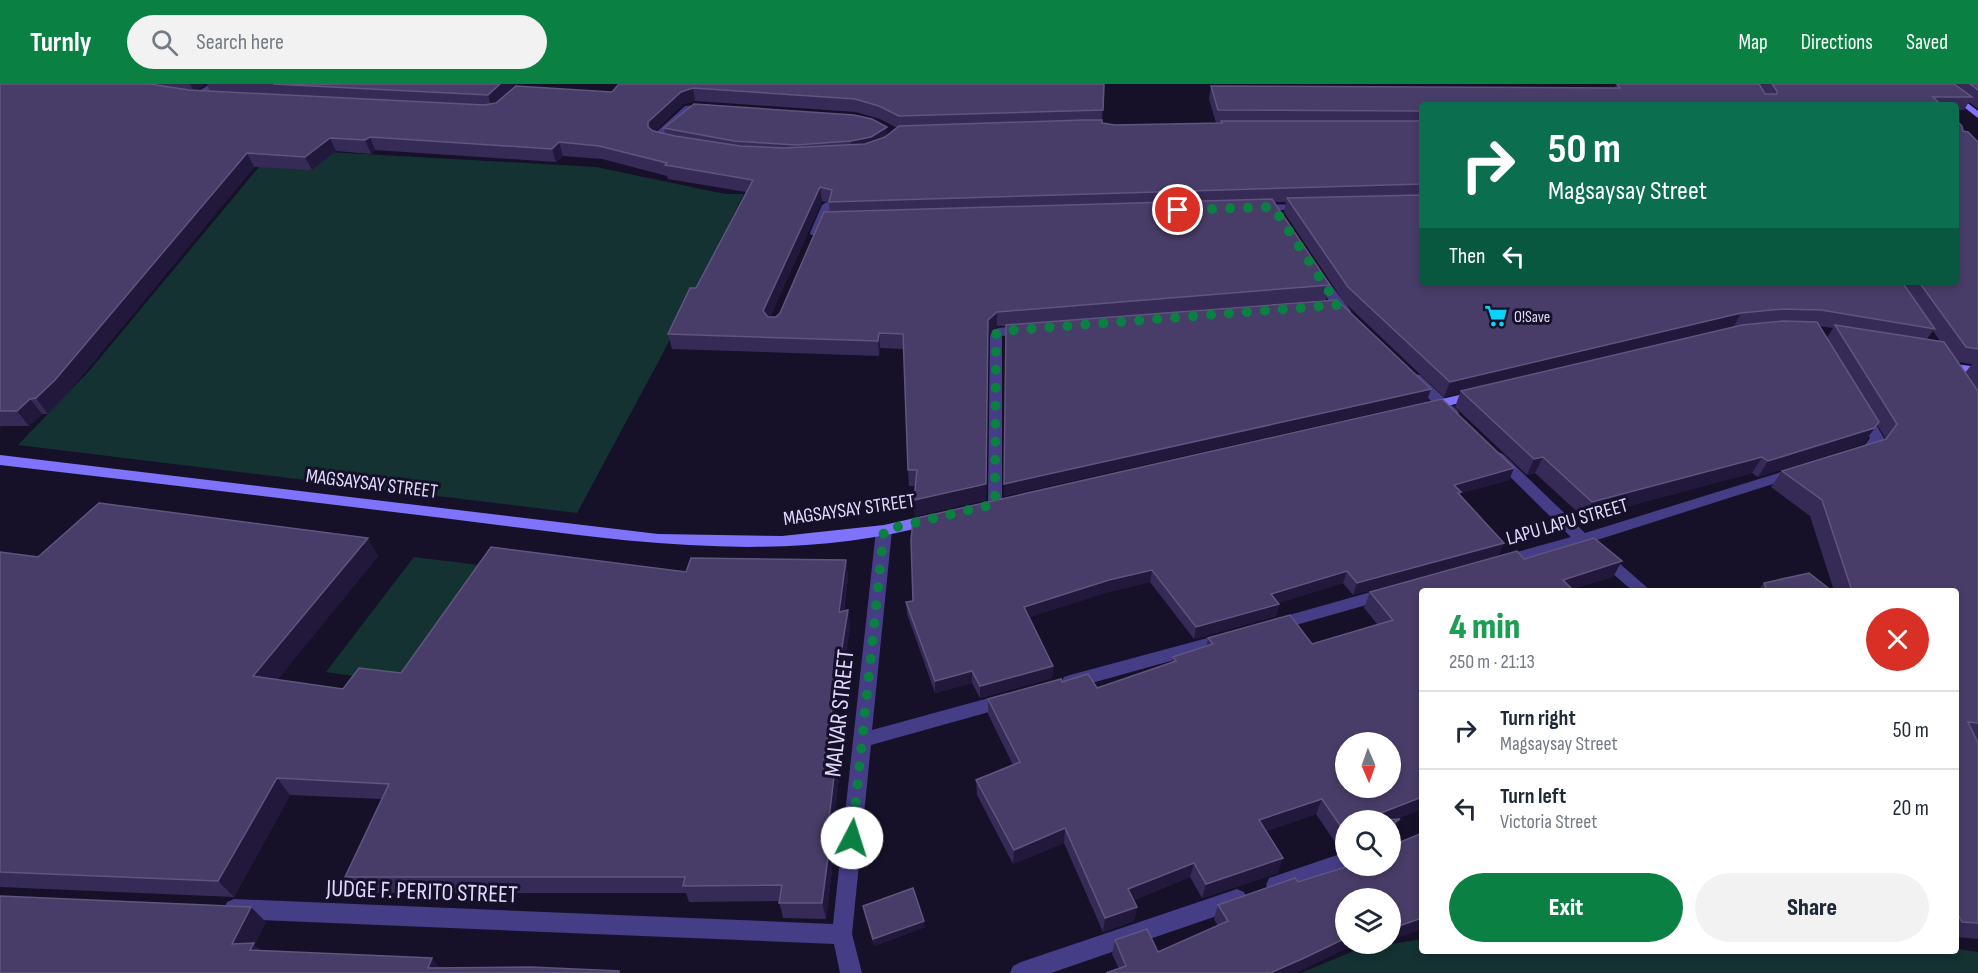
<!DOCTYPE html>
<html lang="en">
<head>
<meta charset="utf-8">
<style>
  :root { --surface:#fff; --page:#f2f2f3; --text:#1f2937; --muted:#747a83; --line:#e0e1e3; --accent:#0b8043 }
  body { margin:0; font-family:"Sofia Sans Condensed",sans-serif; background:var(--page); color:var(--text); height:100vh; display:flex; flex-direction:column; font-size:22px; white-space:nowrap }
  * { box-sizing:border-box; margin:0 }
  p { font-size:20px; color:var(--muted) }
  .icon { flex:none; width:33px; height:33px; fill:none; stroke:currentColor; stroke-width:2; stroke-linecap:round; stroke-linejoin:round }
  .map { position:relative; flex:1; overflow:hidden }
  .drawer { position:absolute; left:1419px; top:504px; width:540px; height:366px; display:flex; flex-direction:column; background:var(--surface); border-radius:6px; box-shadow:0 3px 9px #0003 }
  .drawer>* { flex:none }
  .top-card { position:absolute; left:1419px; top:18px; width:540px; height:183px; border-radius:6px; box-shadow:0 3px 9px #0003; background:#0b6e4f; color:#fff; overflow:hidden }
  .needle { width:39px; rotate:178deg }
  .controls { position:absolute; left:1335px; top:648px; display:grid; gap:12px }
  .controls a { display:grid; place-items:center; width:66px; height:66px; border-radius:50%; background:var(--surface); box-shadow:0 3px 9px #0003; font-size:30px }
  .pin { position:absolute; display:grid; place-items:center; width:51px; height:51px; color:#fff; margin:-26px; border:3px solid #fff; border-radius:50%; box-shadow:0 2px 6px #0007 }
  .me { position:absolute; width:66px; margin:-33px; rotate:5deg; stroke-linejoin:round; filter:drop-shadow(0 0 4px #0008) }
  .turn { display:flex; align-items:center; gap:21px; height:126px; padding:0 30px; font-size:27px }
  .turn .icon { width:78px; height:78px; stroke-width:2.5 }
  .turn b { display:block; font-size:42px; line-height:51px }
  .then { display:flex; align-items:center; height:57px; padding:0 30px; background:#0003; gap:12px; font-size:22px }
  .round { display:grid; place-items:center; flex:none; width:63px; height:63px; border-radius:32px; background:var(--page) }
  .head { display:flex; align-items:center; justify-content:space-between; height:102px; padding:0 30px }
  h1 { font-size:36px; font-weight:800; line-height:45px; color:#1e9e55 }
  .action { display:flex; gap:12px; margin-top:auto; padding:12px 30px }
  .action a { flex:1; height:69px; border-radius:36px; background:var(--accent); color:#fff; font-size:24px; font-weight:800; line-height:69px; text-align:center }
  .action a+a { background:var(--page); color:var(--text) }
  ul { padding:0; list-style:none }
  li { display:flex; align-items:center; gap:18px; height:78px; padding:0 30px; border-top:2px solid var(--line) }
  li div { flex:1 }
  li b { display:block; font-size:22px }
  li em { font-style:normal }
  header { display:flex; align-items:center; gap:36px; box-sizing:border-box; height:84px; padding:0 30px; background:var(--accent); color:#fff }
  header strong { font-size:28px }
  nav { display:flex; gap:33px; margin-inline-start:auto; font-size:21px }
  .search { width:420px; height:54px; background:var(--page); display:flex; align-items:center; gap:15px; box-sizing:border-box; padding:0 21px; border-radius:33px; color:var(--muted); font-size:22px }
  .map>svg:first-child { display:block }
</style>
</head>
<body>
<header>
<strong>Turnly</strong>
<div class="search"><svg class="icon" aria-label="search" viewBox="0 0 24 24"><circle cx="10" cy="10" r="6"/><path d="M15 15l6 6"/></svg>Search here</div>
<nav><a>Map</a><a>Directions</a><a>Saved</a></nav>
</header>
<div class="map">
<svg width="1978" height="889" viewBox="0 0 1978 889">
  <rect width="100%" height="100%" fill="#161129"/>
  <g fill="#143232">
    <path d="M274,65L596,83L725,110H744L662,271L577,429L18,361L90,286Z"/>
    <path d="M414,473L479,481L398,598L326,588Z"/>
    <path d="M1422,855V867L1956,865L1978,868V889H1301L1356,866Z"/>
  </g>
  <g fill="none" stroke-linecap="round" stroke-linejoin="round">
    <g fill="#453d86" fill-rule="evenodd">
      <path d="M210,0H220L199,15H193V11Z"/>
      <path d="M709,20L713,23L712,25L690,27L662,52L670,56V60H664L651,53L685,22Z"/>
      <path d="M827,118L832,121L820,149L819,151H811L810,149L822,121Z"/>
      <path d="M1305,120L1310,123L1309,125L1257,127L1252,124L1257,121Z"/>
      <path d="M1317,187L1321,188L1351,227V233H1343L1334,224L1311,190Z"/>
      <path d="M1027,241L1031,242V248L1002,252V420L995,425L988,420L990,251L998,244Z"/>
      <path d="M1415,290L1420,291L1457,326L1459,329L1457,332H1447L1410,297L1409,294Z"/>
      <path d="M1862,325L1867,326L1884,354L1874,368L1859,372L1852,368L1854,365L1864,362L1870,354L1855,329Z"/>
      <path d="M1498,368L1503,370L1585,449L1791,385L1796,383L1803,388L1801,391L1594,457L1651,507H1633L1579,461L1504,483L1499,481L1496,477L1499,473L1571,453L1493,376L1491,373L1493,370Z"/>
      <path d="M884,441L892,446L872,646L1007,609L1013,611L1016,616L1013,621L1007,623L871,661L852,850L862,889H840L834,860L234,835L227,832L224,825L227,818L234,815L833,840L876,446Z"/>
      <path d="M1385,504L1391,506L1393,510L1391,514L1275,547L1269,545L1267,541L1269,537L1275,535Z"/>
      <path d="M1226,549L1232,550L1234,555L1232,560L1070,605L1064,603L1061,598L1064,593L1070,591Z"/>
      <path d="M1346,768V782H1354L1353,783L1276,810L1269,808L1266,801L1269,794Z"/>
      <path d="M1237,805L1244,808L1247,815L1244,822L1237,825L1051,889H1010L1013,882L1021,878Z"/>
    </g>
    <g fill="#7f73fc" fill-rule="evenodd">
      <path d="M1934,0H1943L1978,27V34Z"/>
      <path d="M1948,279L1978,283V291L1944,286L1942,283Z"/>
      <path d="M1476,307L1481,308L1483,311L1481,314L1426,327L1419,323L1421,320Z"/>
      <path d="M0,371L658,450L782,452L884,441L932,430L939,435L937,439C776,485 605,454 443,434C295,416 148,398 0,381Z"/>
    </g>
  </g>
  <g fill="#362a56" fill-rule="evenodd">
    <path d="M0,0H206L196,6L210,7L207,0H518L509,8H612L619,0H1104L1102,39L1115,41L1216,39L1209,15L1211,2L1615,4L1616,0H1978V25L1969,18L1964,26H1956V21H1422V198H1956L1963,47L1978,58V657H1977L1978,659V855L1956,853V507H1834L1810,432L1771,403L1782,387L1886,355L1877,341L1863,360L1758,393L1752,389L1584,434L1535,389L1527,391L1455,323L1460,309L1444,313L1344,218L1284,128L1286,118H1273L1330,201L1326,216L1183,227L1427,317L1004,412L1006,242H997L988,251L986,416L915,432L914,416L915,402H909L908,386L904,265L880,264L879,272L672,265L668,250L696,204L746,108L668,95L667,92L602,75L563,72L556,78L375,66L371,70L336,67L312,86L254,83L66,311L48,330H42L29,342H1L0,343ZM695,17L856,28L880,35L897,44L885,53L882,54L887,51V43L664,44L665,50L655,47L683,20ZM822,117L829,119L830,128L780,229L776,233H770ZM1819,242L1833,244L1827,254ZM1933,247L1940,257L1927,255ZM1958,278L1972,280L1965,289Z"/>
    <path d="M1514,384L1509,396L1461,409L1460,411L1504,459L1498,471L1353,511L1343,499L1278,519L1279,520L1276,532L1194,555L1150,498L1108,508L1029,533L1053,582L1052,594L980,614L972,599L935,609L907,530L906,518Z"/>
    <path d="M0,468L38,473L378,472L277,596L343,605L401,589L686,488L846,476L848,493L844,527L848,526L850,543L829,675H836L839,692L834,738L836,752L826,835L783,834L779,817L689,818L686,809H358L345,793L382,715L290,711L234,813L0,803Z"/>
    <path d="M1524,475L1613,493L1422,507V725L1396,735H1400L1395,745V756L1398,759L1422,845L1390,856V814L1355,860L1295,889H1106L1119,885L1112,870L1115,856L1158,868L1218,842L1214,835L1218,821L1298,798L1390,782L1346,736V767H1341L1316,730L1266,747L1278,789L1202,814L1190,793L1134,816L1137,823L1134,837L1103,848L1064,759L1013,780L977,711L976,696L1013,681L988,630V615L1062,598L1097,604L1172,578L1173,573L1206,563L1208,554L1312,560L1378,541L1364,524L1370,508Z"/>
    <path d="M1764,499L1832,507H1757Z"/>
    <path d="M863,822L925,843L874,862L864,828Z"/>
  </g>
  <g fill="#21183c">
    <path d="M190,0H206L194,8Z"/>
    <path d="M500,0H518L492,24L488,11Z"/>
    <path d="M693,4L695,17L683,20L651,51V57L648,38L681,8Z"/>
    <path d="M887,43V51L871,61L851,65V57Z"/>
    <path d="M370,53L375,66L371,70L365,56Z"/>
    <path d="M330,54L336,67L312,86L305,73Z"/>
    <path d="M559,58L563,72L556,78L552,65Z"/>
    <path d="M247,69L254,83L66,311L48,330L36,314Z"/>
    <path d="M820,103L822,117L766,242L763,227Z"/>
    <path d="M997,228V242L988,251L986,416L915,432L914,416L988,236Z"/>
    <path d="M1741,229L1733,244L1461,307L1460,309L1444,313L1450,298Z"/>
    <path d="M879,249L880,264L879,272L878,257Z"/>
    <path d="M1431,305L1427,317L1004,412V400Z"/>
    <path d="M30,315L42,330L29,342L17,327Z"/>
    <path d="M1879,338L1863,360L1758,393L1768,377Z"/>
    <path d="M1543,373L1535,389L1527,391L1534,375Z"/>
    <path d="M1762,373L1752,389L1584,434L1592,418Z"/>
    <path d="M1514,384L1509,396L1461,409L1456,420L1454,401Z"/>
    <path d="M368,454L378,472L266,610L253,592Z"/>
    <path d="M1504,459L1498,471L1353,511L1357,499Z"/>
    <path d="M846,476L848,493L841,545L839,528Z"/>
    <path d="M1622,477L1613,493L1568,507L1563,496Z"/>
    <path d="M1152,486L1150,498L1108,508L1024,535V523L1109,496Z"/>
    <path d="M1347,487L1343,499L1268,522L1271,510Z"/>
    <path d="M1279,520L1276,532L1194,555L1196,543Z"/>
    <path d="M848,526L850,543L827,692L824,675Z"/>
    <path d="M1053,582L1052,594L980,614V602Z"/>
    <path d="M972,587V599L935,609V597Z"/>
    <path d="M836,675L839,692L834,738L836,752L826,835L822,819L829,735Z"/>
    <path d="M277,694L290,711L234,813L218,797Z"/>
    <path d="M1422,713V725L1390,737V736H1363Z"/>
    <path d="M1322,715L1316,730L1255,751L1259,736Z"/>
    <path d="M1400,735L1393,750L1395,738Z"/>
    <path d="M1065,744L1064,759L1013,780L1014,766Z"/>
    <path d="M1283,774L1278,789L1202,814L1206,800Z"/>
    <path d="M1194,779L1190,793L1126,819L1128,805Z"/>
    <path d="M251,823L266,838L255,861L270,875L232,860Z"/>
    <path d="M1137,823L1134,837L1103,848L1105,834Z"/>
    <path d="M1422,834V845L1390,856V853L1396,843Z"/>
    <path d="M924,837L925,843L874,862L873,855Z"/>
    <path d="M1346,854V860H1355L1295,889H1270Z"/>
    <path d="M432,874L444,889L428,884Z"/>
  </g>
  <g fill="#483d68" stroke="#60557f" stroke-width="1.5" fill-rule="evenodd">
    <path d="M0,0H150L189,6L484,21L496,19L516,2L612,8L619,0H1104L1103,26L899,32L879,22L855,15L693,4L681,8L648,38V43L653,47L675,52L740,62L784,64L865,60L885,53L899,42L1083,36H1102V39L1115,41L1222,39L1221,37H1422V100L829,118L832,106L820,103L763,227L768,233H776L780,229L824,128L1272,115L1330,201L997,228L988,236L986,400L914,416L917,386H908L903,250L879,249L878,257L668,250L690,204H696L753,96L665,81L667,79L599,62L559,58L552,65L370,53L365,56L330,54L305,73L247,69L55,296L36,314L30,315L17,327H0Z"/>
    <path d="M273,0H500L488,11Z"/>
    <path d="M1617,0H1759L1765,10H1777V7L1772,0H1954L1972,13H1933L1941,21H1422V27L1218,26L1211,2L1620,4Z"/>
    <path d="M1970,0H1978V6Z"/>
    <path d="M694,20L854,31L872,35L887,43L871,53L851,57L796,61L734,57L664,44Z"/>
    <path d="M1956,36L1962,42L1963,47L1968,48L1978,58V265L1966,263L1919,198H1956Z"/>
    <path d="M1422,111V198H1902L1935,245L1821,226L1782,225L1741,229L1450,298L1348,203L1287,114Z"/>
    <path d="M1337,216L1431,305L1004,400L1006,241Z"/>
    <path d="M1782,237L1817,238L1879,338L1874,344L1768,377L1762,373L1592,418L1543,373L1534,375L1461,307L1742,241Z"/>
    <path d="M1835,241L1944,258L1978,307V639L1968,638L1978,659V839L1962,838L1956,827V507H1852L1822,416L1782,387L1886,355L1897,340Z"/>
    <path d="M1442,315L1514,384L1454,401L1461,408L1458,409L1504,459L1357,499L1347,487L1271,510L1279,520L1196,543L1152,486L1109,496L1024,523L1053,582L980,602L972,587L935,597L906,518L913,517L911,456L913,435Z"/>
    <path d="M99,419L368,454L253,592L343,605L359,584L401,589L491,463L686,488L691,474L846,476L839,528L848,526L824,675H836L829,735H833L822,819H779L782,801L683,802L685,793H345L389,700L277,694L218,797L0,788V468L38,473Z"/>
    <path d="M1594,454L1622,477L1563,496L1574,507H1422V713L1363,736H1346V750L1322,715L1259,736L1283,774L1206,800L1194,779L1128,805L1137,823L1105,834L1065,744L1014,766L976,696L1020,678L988,615L1061,595L1062,598L1088,590L1097,604L1176,577L1173,573L1213,560L1208,554L1290,531L1312,560L1393,536L1370,508L1517,467L1524,475ZM1346,658H1390V704H1346Z"/>
    <path d="M1809,489L1832,507H1767L1764,499Z"/>
    <path d="M1400,735L1395,738V756L1398,759L1422,749V834L1396,843L1390,835V814H1346V854L1302,875L1270,889H1106L1126,882L1115,856L1147,845L1158,868L1228,837L1218,821L1295,794L1298,798L1349,782H1390V736H1381Z"/>
    <path d="M913,804L924,837L873,855L863,822Z"/>
    <path d="M0,812L251,823L232,860L254,859L250,866L432,874L428,884L531,883L619,887V889H0Z"/>
  </g>
  <g fill="none" stroke-linecap="round" stroke-linejoin="round">
    <path stroke="#0b8043" stroke-width="10" stroke-dasharray="0 18" d="M852,754L884,446L995,420L996,250L1002,247L1338,221L1273,123L1178,126"/>
  </g>
  <defs>
    <g id="supermarket-bare" transform="scale(1.8)"><path d="M-6-5.5h2.5l.6 2H6L4.5 2H-2.5L-4.4-4H-6ZM-1.5 3.2a1.3 1.3 0 1 0 .1 0ZM3 3.2a1.3 1.3 0 1 0 .1 0Z" fill="#0ad2f9" stroke="#161129" stroke-width="2.5" paint-order="stroke"/></g>
  </defs>
  <g fill-rule="evenodd">
    <use href="#supermarket-bare" x="1496" y="232"/>
  </g>
  <g text-anchor="middle" stroke-width="6" stroke-linejoin="round" paint-order="stroke">
    <g font-size="16" fill="#e0d9fe" stroke="#161129" text-anchor="start">
      <text x="1514" y="238">O!Save</text>
    </g>
    <g font-size="20" fill="#e0d9fe" stroke="#161129">
      <text transform="translate(372 399) rotate(7)" y="7">MAGSAYSAY STREET</text>
      <text transform="translate(849 425) rotate(-8)" y="7">MAGSAYSAY STREET</text>
      <text transform="translate(1567 437) rotate(-16)" y="7">LAPU LAPU STREET</text>
    </g>
    <g font-size="24" fill="#e0d9fe" stroke="#161129">
      <text transform="translate(839 629) rotate(-84)" y="8">MALVAR STREET</text>
      <text transform="translate(422 807) rotate(2)" y="8">JUDGE F. PERITO STREET</text>
    </g>
  </g>
</svg>
<div class="controls">
<a><svg class="needle" viewBox="-14 -14 28 28"><path d="M0-13l5 13h-10z" fill="#e53935"/><path d="M0 13l5-13h-10z" fill="#747a83"/></svg></a>
<a><svg class="icon" aria-label="search" viewBox="0 0 24 24"><circle cx="10" cy="10" r="6"/><path d="M15 15l6 6"/></svg></a>
<a><svg class="icon" aria-label="layers" viewBox="0 0 24 24"><path d="M12 4l9 5-9 5-9-5zM3 14l9 5 9-5"/></svg></a>
</div>
<div class="pin" style="left:1178px;top:126px;background:#d93025"><svg class="icon" aria-label="arrive" viewBox="0 0 24 24"><path d="M6 21V4h12l-3 4 3 4H6"/></svg></div>
<svg class="me" style="left:852px;top:754px" viewBox="-20 -20 40 40"><circle r="19" fill="#fff"/><path d="M0-13L10 11 0 6-10 11z" fill="#0b8043"/></svg>
<div class="top-card">
<div class="turn"><svg class="icon" aria-label="right" viewBox="0 0 24 24"><path d="M7 20v-9h11M14 6l5 5-5 5"/></svg><div><b>50 m</b>Magsaysay Street</div></div>
<div class="then">Then<svg class="icon" aria-label="left" viewBox="0 0 24 24"><path d="M17 20v-9H6M10 6l-5 5 5 5"/></svg></div>
</div>
<section class="drawer">
<div class="head"><div><h1>4 min</h1><p>250 m · 21:13</p></div><a class="round" style="background:#d93025;color:#fff"><svg class="icon" aria-label="close" viewBox="0 0 24 24"><path d="M6 6l12 12M18 6L6 18"/></svg></a></div>
<ul>
<li><svg class="icon" aria-label="right" viewBox="0 0 24 24"><path d="M7 20v-9h11M14 6l5 5-5 5"/></svg><div><b>Turn right</b><p>Magsaysay Street</p></div><em>50 m</em></li>
<li><svg class="icon" aria-label="left" viewBox="0 0 24 24"><path d="M17 20v-9H6M10 6l-5 5 5 5"/></svg><div><b>Turn left</b><p>Victoria Street</p></div><em>20 m</em></li>
</ul>
<div class="action"><a>Exit</a><a>Share</a></div>
</section>
</div>
</body>
</html>
